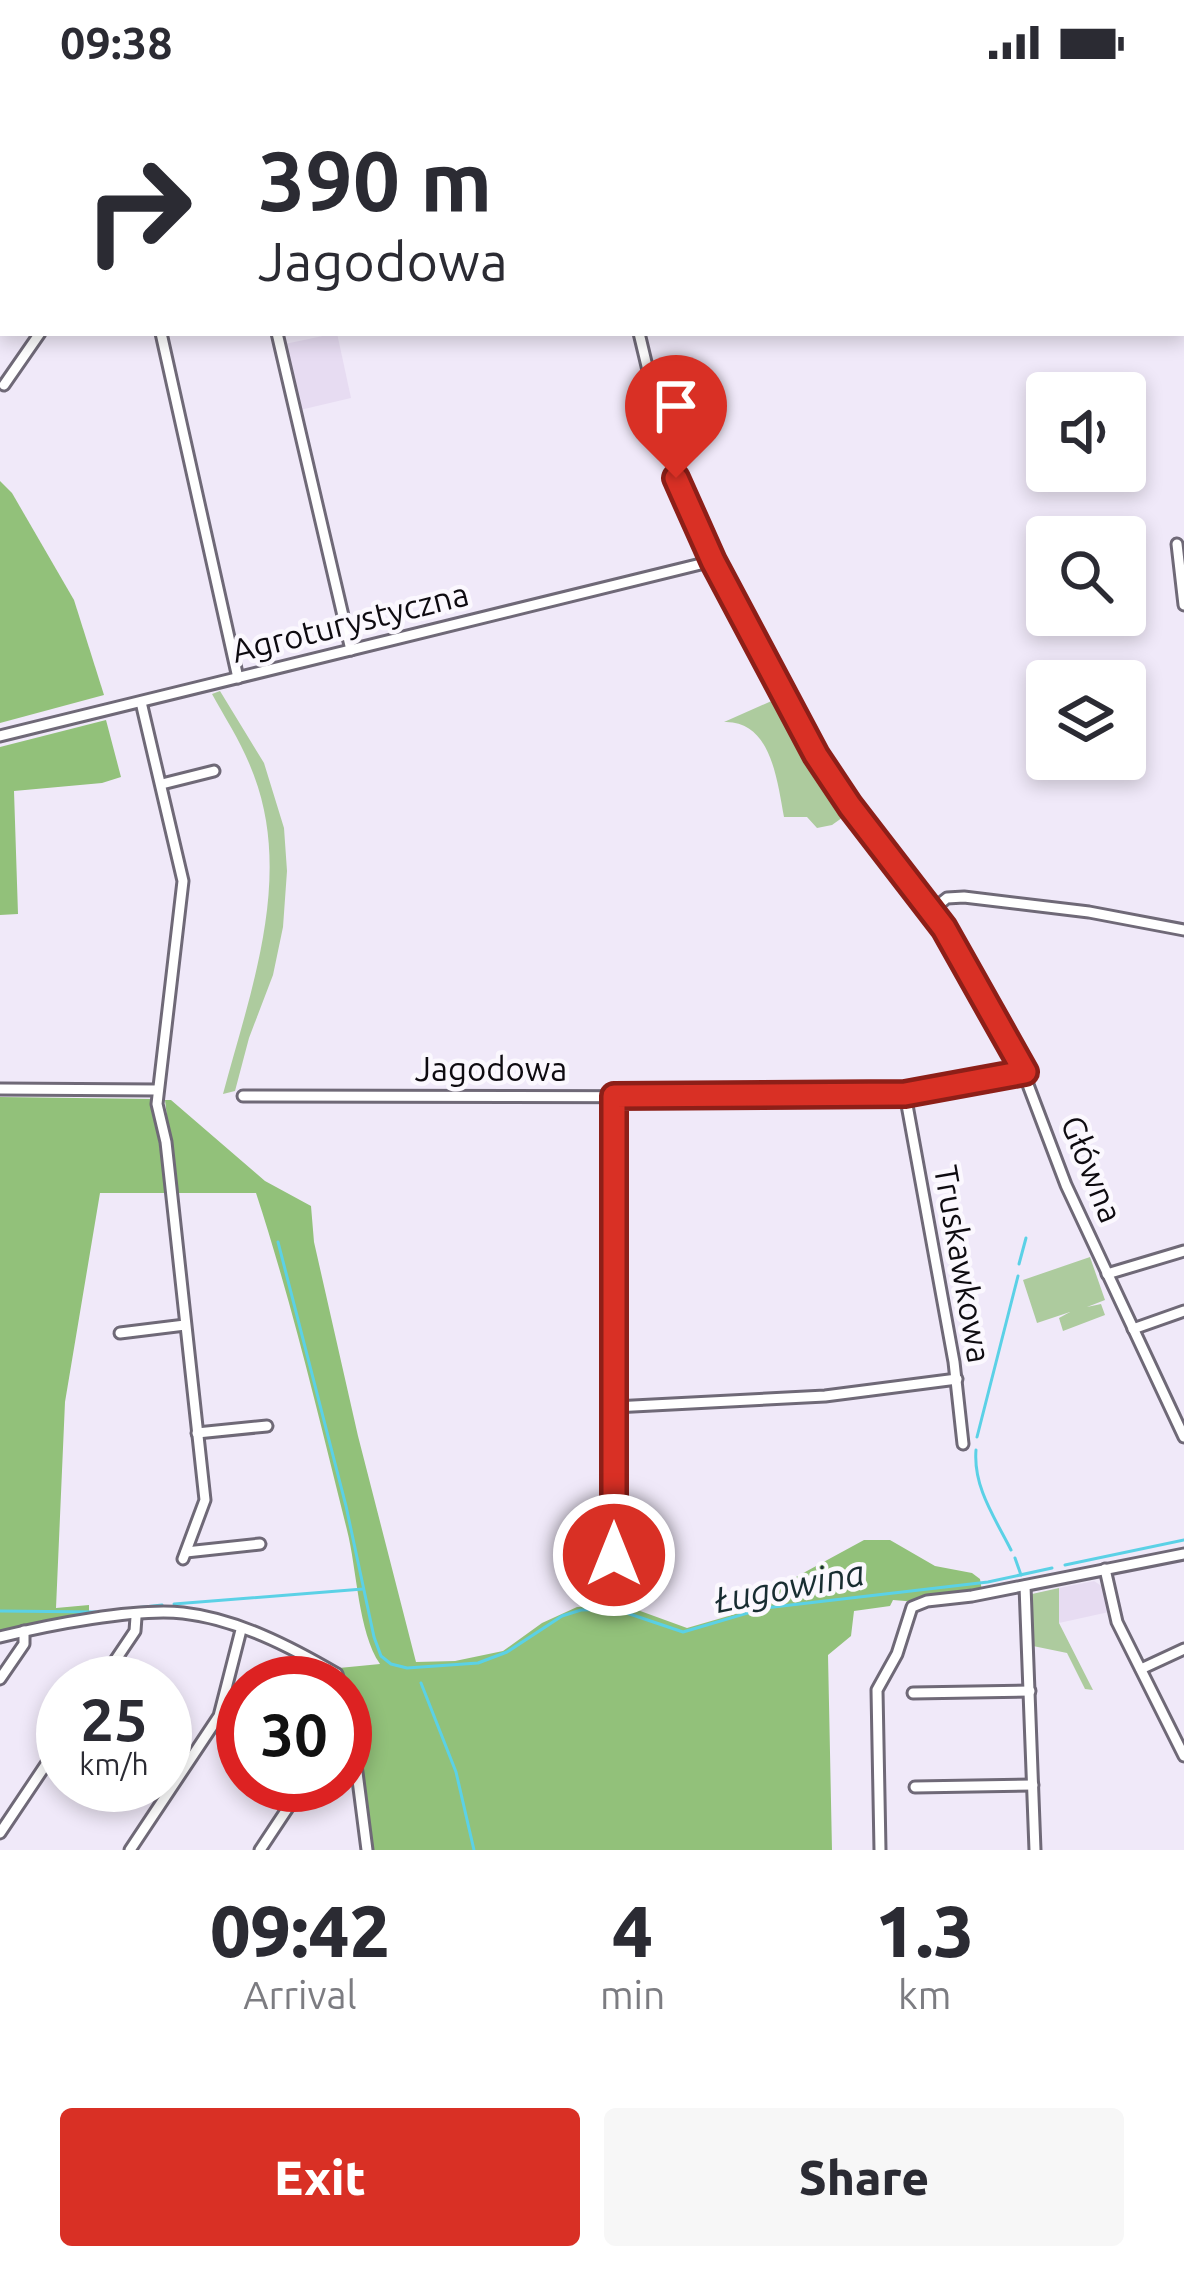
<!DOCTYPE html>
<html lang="en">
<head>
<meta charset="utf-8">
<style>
  :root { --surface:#fff; --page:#f7f7f7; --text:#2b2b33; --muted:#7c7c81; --accent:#d93025 }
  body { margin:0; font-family:Ubuntu,sans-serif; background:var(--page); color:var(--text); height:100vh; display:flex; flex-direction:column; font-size:45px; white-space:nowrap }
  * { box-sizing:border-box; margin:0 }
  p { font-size:39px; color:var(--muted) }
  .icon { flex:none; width:66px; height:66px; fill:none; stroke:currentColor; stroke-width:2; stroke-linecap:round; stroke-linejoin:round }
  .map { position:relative; height:1766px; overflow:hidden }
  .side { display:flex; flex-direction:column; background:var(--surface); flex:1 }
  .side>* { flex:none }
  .banner { position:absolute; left:0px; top:0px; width:1185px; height:252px; box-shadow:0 6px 18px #0003; background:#fff; color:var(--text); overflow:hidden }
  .fabs { position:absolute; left:1026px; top:288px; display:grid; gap:24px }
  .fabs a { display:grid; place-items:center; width:120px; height:120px; border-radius:12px; background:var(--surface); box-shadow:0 6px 18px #0003; font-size:60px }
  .speed { position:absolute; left:36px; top:1572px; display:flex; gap:24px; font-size:60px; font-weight:700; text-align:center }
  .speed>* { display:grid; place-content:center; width:156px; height:156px; border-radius:50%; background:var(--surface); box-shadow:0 6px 18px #0003; line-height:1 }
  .speed small { font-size:30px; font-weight:400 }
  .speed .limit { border:18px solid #d22; background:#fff; color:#111 }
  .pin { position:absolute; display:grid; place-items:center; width:102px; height:102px; color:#fff; margin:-123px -51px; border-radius:50% 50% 50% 0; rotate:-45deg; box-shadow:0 0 12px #0007 }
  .pin .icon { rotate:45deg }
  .me { position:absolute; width:132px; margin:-66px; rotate:0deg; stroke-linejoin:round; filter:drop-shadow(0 0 9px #0008) }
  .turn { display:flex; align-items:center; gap:42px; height:252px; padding:0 60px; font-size:54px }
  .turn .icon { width:156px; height:156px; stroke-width:2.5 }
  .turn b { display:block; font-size:84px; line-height:102px }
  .eta { display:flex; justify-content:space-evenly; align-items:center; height:204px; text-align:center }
  .eta b { font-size:72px; font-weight:800; line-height:84px }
  .button { display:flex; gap:24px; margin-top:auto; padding:24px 60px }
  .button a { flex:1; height:138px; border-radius:12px; background:var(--accent); color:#fff; font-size:48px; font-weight:800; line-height:138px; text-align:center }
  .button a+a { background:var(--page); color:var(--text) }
  .status { display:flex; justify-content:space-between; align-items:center; height:84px; padding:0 60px; background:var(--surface); direction:ltr }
  .status svg { height:33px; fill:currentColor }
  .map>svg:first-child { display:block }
</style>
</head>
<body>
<div class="status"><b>09:38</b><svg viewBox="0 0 49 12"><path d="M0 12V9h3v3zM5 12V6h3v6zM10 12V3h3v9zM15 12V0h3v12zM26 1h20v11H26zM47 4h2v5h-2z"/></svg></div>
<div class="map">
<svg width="1184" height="1766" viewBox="0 0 1184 1766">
  <rect width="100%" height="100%" fill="#f0e9f9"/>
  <g fill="#e7dcf2">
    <path d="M337,249L351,314L300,326L285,260Z"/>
    <path d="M1094,1497L1103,1503L1109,1528L1059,1539V1504Z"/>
  </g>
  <g fill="#adcb9e">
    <path d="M220,607L264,679L284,744L287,787L283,843L273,891L249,954L235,1007L223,1010C251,905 295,790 251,684C241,658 225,634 212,610Z"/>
    <path d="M776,615L846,731L832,741L817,744L807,733H784C777,696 771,636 724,638Z"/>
    <path d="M1090,1173L1105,1216L1087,1223L1101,1220L1105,1231L1063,1247L1059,1234L1070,1228L1037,1239L1023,1196Z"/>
    <path d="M1059,1504V1539L1093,1606L1085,1605L1067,1569L1033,1562L1032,1510Z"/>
  </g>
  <g fill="#92c17a">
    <path d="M0,397L12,409L74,516L104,611L0,639Z"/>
    <path d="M106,636L121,693L102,699L14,707L18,830L0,831V663Z"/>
    <path d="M0,1013L153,1015L166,1109H100L65,1318L56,1524L89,1521V1531L0,1547Z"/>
    <path d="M165,1016H171L265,1097L311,1122L314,1158L358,1352L416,1578L455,1577L503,1567L542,1539L577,1523L621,1520L687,1544L770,1520L772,1506L864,1456H890L935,1482L972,1489L980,1495L982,1507L917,1518L893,1516L890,1522L854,1527L851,1552L828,1571L832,1766H373L345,1599L339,1584L380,1580C358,1548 357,1485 347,1446C319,1334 292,1219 256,1109H176Z"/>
  </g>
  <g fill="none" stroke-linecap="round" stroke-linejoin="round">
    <g stroke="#5bd1e6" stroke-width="3">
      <path d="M278,1158L346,1422L374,1553L381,1572L391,1580L407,1584L478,1579L507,1568L562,1532L581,1526L615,1525L683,1548L765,1524L988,1498L1052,1484"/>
      <path d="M1019,1180L1026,1154"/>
      <path d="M977,1353L1018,1192"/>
      <path d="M976,1366C973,1403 995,1434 1011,1466"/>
      <path d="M1015,1474L1021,1491"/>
      <path d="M1065,1481L1184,1456"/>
      <path d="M174,1520L363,1505"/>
      <path d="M0,1527L96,1528"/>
      <path d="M108,1527L162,1521"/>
      <path d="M421,1599L456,1688L474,1766"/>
    </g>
    <g stroke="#6f6977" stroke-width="15">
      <g id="minor">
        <path d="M584,0V3"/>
        <path d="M0,213L3,214"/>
        <path d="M161,249L238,594"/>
        <path d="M277,249L351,566"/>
        <path d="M639,249L665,357L705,462L816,671L850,722L944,844L1019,977L1066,1101L1184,1353"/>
        <path d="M4,301L40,249"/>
        <path d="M1177,460L1184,521"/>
        <path d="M141,618L183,797L157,1020L166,1058L205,1416L183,1475"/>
        <path d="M0,652L713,477"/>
        <path d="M162,700L214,687"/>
        <path d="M932,826L947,814L964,813L1089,828L1184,846"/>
        <path d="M0,1005L157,1006"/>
        <path d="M905,1010L954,1278L963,1360"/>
        <path d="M243,1012L820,1013L914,1009L1025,988"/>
        <path d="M1107,1190L1184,1167"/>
        <path d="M1133,1245L1184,1227"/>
        <path d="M120,1249L185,1241"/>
        <path d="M614,1323L825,1312L957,1295"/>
        <path d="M197,1349L267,1342"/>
        <path d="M186,1468L260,1460"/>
        <path d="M1105,1485L1117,1538L1184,1672"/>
        <path d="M1025,1502L1035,1766"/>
        <path d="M605,1507L613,1503L614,1471L615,1012"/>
        <path d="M0,1553C48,1541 135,1524 183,1529C237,1535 291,1563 337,1590L340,1599"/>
        <path d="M1141,1585L1184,1565"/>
        <path d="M0,1595L24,1560V1547"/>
        <path d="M100,1599L135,1547L136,1533"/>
        <path d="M913,1609L1030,1607"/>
        <path d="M345,1617V1635"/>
        <path d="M345,1645L354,1665L367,1766"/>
        <path d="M915,1703L1033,1701"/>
        <path d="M0,1749L63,1655"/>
        <path d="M130,1766L219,1632L241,1546"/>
        <path d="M260,1766L303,1701"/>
        <path d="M880,1766L877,1606L897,1570L912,1523L927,1517L972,1512L1184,1470"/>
      </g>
    </g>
    <use href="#minor" stroke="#fff" stroke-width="9"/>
  </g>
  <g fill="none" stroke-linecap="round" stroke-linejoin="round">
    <g stroke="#8d1f18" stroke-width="30">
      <path id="route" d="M614,1471V1012L905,1010L1025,988L944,844L850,722L816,671L713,477L676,394"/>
    </g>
    <use href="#route" stroke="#d93025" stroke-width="21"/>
  </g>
  <g text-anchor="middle" stroke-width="9" stroke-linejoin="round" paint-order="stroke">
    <g font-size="33" fill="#0e0b10" stroke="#fbf8fe">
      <text transform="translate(350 538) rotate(-14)" y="12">Agroturystyczna</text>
      <text x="491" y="997">Jagodowa</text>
      <text transform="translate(1092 1085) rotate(68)" y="12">Główna</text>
      <text transform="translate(963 1180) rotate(80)" y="12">Truskawkowa</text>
    </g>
    <g font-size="36" font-style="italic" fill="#182d31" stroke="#fbf8fe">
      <text transform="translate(789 1502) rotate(-11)" y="13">Ługowina</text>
    </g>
  </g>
</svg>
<div class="fabs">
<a><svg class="icon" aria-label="sound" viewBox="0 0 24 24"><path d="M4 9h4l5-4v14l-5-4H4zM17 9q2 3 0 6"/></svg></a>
<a><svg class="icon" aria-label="search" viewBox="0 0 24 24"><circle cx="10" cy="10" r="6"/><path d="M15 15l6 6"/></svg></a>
<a><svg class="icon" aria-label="layers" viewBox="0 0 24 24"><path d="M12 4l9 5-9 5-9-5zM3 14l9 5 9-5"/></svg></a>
</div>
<div class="speed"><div>25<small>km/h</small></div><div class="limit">30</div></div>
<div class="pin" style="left:676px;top:394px;background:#d93025"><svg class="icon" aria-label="arrive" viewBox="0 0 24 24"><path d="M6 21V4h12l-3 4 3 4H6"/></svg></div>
<svg class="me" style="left:614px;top:1471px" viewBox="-20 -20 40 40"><circle r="17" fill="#d93025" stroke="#fff" stroke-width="3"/><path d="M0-11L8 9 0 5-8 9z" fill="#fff"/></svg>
<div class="banner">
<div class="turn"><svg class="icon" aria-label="right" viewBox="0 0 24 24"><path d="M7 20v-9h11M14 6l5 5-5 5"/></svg><div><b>390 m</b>Jagodowa</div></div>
</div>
</div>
<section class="side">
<div class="eta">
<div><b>09:42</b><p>Arrival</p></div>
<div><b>4</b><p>min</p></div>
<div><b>1.3</b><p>km</p></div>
</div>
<div class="button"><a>Exit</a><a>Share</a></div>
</section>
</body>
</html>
